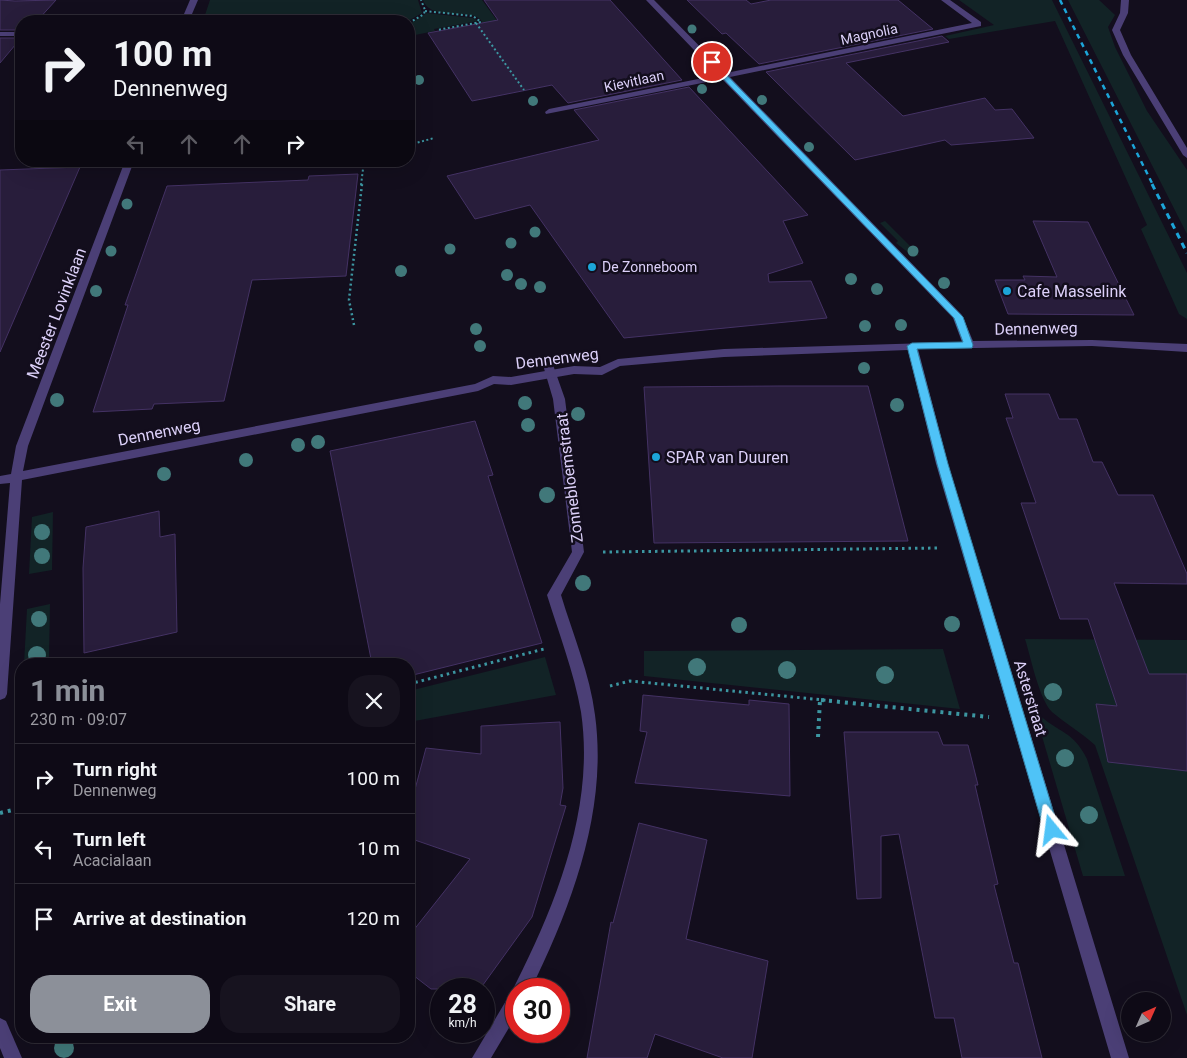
<!DOCTYPE html>
<html lang="en">
<head>
<meta charset="utf-8">
<style>
  :root { --surface:#0e0a16; --page:#17131f; --text:#f1f3f6; --muted:#9b9aa1; --line:#2e2b35; --accent:#8c9099 }
  body { margin:0; font-family:Roboto,sans-serif; background:var(--page); color:var(--text); height:100vh; display:flex; flex-direction:column; font-size:19px; white-space:nowrap }
  * { box-sizing:border-box; margin:0 }
  p { font-size:16px; color:var(--muted) }
  .icon { flex:none; width:28px; height:28px; fill:none; stroke:currentColor; stroke-width:2; stroke-linecap:round; stroke-linejoin:round }
  .map { position:relative; flex:1; overflow:hidden }
  .side { position:absolute; left:15px; top:658px; width:400px; height:385px; display:flex; flex-direction:column; background:var(--surface); border-radius:20px; box-shadow:0 5px 20px #0002,0 0 0 1px var(--line) }
  .side>* { flex:none }
  .banner { position:absolute; left:15px; top:15px; width:400px; height:152px; border-radius:20px; box-shadow:0 5px 20px #0002,0 0 0 1px var(--line); background:#0e0a16; color:var(--text); overflow:hidden }
  .needle { width:32px; rotate:45deg }
  .buttons { position:absolute; left:1121px; top:992px; display:grid; gap:10px }
  .buttons a { display:grid; place-items:center; width:50px; height:50px; border-radius:50%; background:var(--surface); box-shadow:0 5px 20px #0002,0 0 0 1px var(--line); font-size:25px }
  .speed { position:absolute; left:430px; top:978px; display:flex; gap:10px; font-size:25px; font-weight:700; text-align:center }
  .speed>* { display:grid; place-content:center; width:65px; height:65px; border-radius:50%; background:var(--surface); box-shadow:0 5px 20px #0002,0 0 0 1px var(--line); line-height:1 }
  .speed small { font-size:12px; font-weight:400 }
  .speed .limit { border:8px solid #d22; background:#fff; color:#111 }
  .pin { position:absolute; display:grid; place-items:center; width:42px; height:42px; color:#fff; margin:-21px; border:2px solid #fff; border-radius:50%; box-shadow:0 1px 5px #0007 }
  .me { position:absolute; width:55px; margin:-28px; rotate:344deg; stroke-linejoin:round; filter:drop-shadow(0 0 4px #0008) }
  .turn { display:flex; align-items:center; gap:18px; height:105px; padding:0 15px; font-size:22px }
  .turn .icon { width:65px; height:65px; stroke-width:2.5 }
  .turn b { display:block; font-size:35px; line-height:42px }
  .lanes { display:flex; align-items:center; height:48px; padding:0 15px; background:#0003; justify-content:center; gap:25px; direction:ltr }
  .lanes .off { opacity:.35 }
  .round { display:grid; place-items:center; flex:none; width:52px; height:52px; border-radius:20px; background:var(--page) }
  .head { display:flex; align-items:center; justify-content:space-between; height:85px; padding:0 15px }
  h1 { font-size:30px; font-weight:700; line-height:38px; color:var(--accent) }
  .primary-button { display:flex; gap:10px; margin-top:auto; padding:10px 15px }
  .primary-button a { flex:1; height:58px; border-radius:20px; background:var(--accent); color:#fff; font-size:20px; font-weight:700; line-height:58px; text-align:center }
  .primary-button a+a { background:var(--page); color:var(--text) }
  ul { padding:0; list-style:none }
  li { display:flex; align-items:center; gap:15px; height:70px; padding:0 15px; border-top:1px solid var(--line) }
  li div { flex:1 }
  li b { display:block; font-size:19px }
  li em { font-style:normal }
  .map>svg:first-child { display:block }
</style>
</head>
<body>
<div class="map">
<svg width="1187" height="1058" viewBox="0 0 1187 1058">
  <rect width="100%" height="100%" fill="#130e1d"/>
  <g fill="#122326">
    <path d="M210,0H418L422,13L408,21L404,19L203,21Z"/>
    <path d="M423,0H482L498,22L484,25L480,19L475,16C458,11 430,19 423,0Z"/>
    <path d="M959,0H1052L1187,273V319L1179,314L1141,229L1147,225L1055,21L949,39L945,36L994,25Z"/>
    <path d="M1068,0H1099L1115,15L1108,27L1115,47L1147,111L1187,170V234Z"/>
    <path d="M427,13L473,18L478,21L434,29L435,31L415,35L409,24Z"/>
    <path d="M885,221L919,255L914,257L896,243L898,241L880,223Z"/>
    <path d="M53,512L52,570L29,574L32,517Z"/>
    <path d="M50,604L49,659L24,664L27,609Z"/>
    <path d="M1025,639L1187,640V1015L1095,745C1082,733 1066,724 1052,712C1039,699 1031,658 1025,639Z"/>
    <path d="M943,649L960,709L644,676V651Z"/>
    <path d="M545,657L556,695L409,722V691Z"/>
    <path d="M1034,709C1053,732 1072,728 1087,759L1125,876H1083Z"/>
    <path d="M21,846V925L14,927L18,847Z"/>
  </g>
  <g fill="#281d3b" stroke="#443264">
    <path d="M0,0L15,1L56,0L37,21H21V30H0Z"/>
    <path d="M484,0H610L682,80L568,103L552,85L472,101L428,33L498,20Z"/>
    <path d="M687,0H746L751,4L771,0H898L933,29L759,64L726,33L722,34Z"/>
    <path d="M942,36L949,42L846,63L903,116L985,98L995,110L1012,109L1034,138L951,145L945,140L855,160L766,72Z"/>
    <path d="M0,38H21L0,63Z"/>
    <path d="M689,87L808,215L783,221L803,263L768,274L769,282L811,281L827,318L624,338L530,205L475,219L447,176L599,140L574,110Z"/>
    <path d="M80,167L35,271L0,352V170Z"/>
    <path d="M358,174L346,276L252,280L224,401L154,404L152,409L93,412L128,305H125L167,186L308,180L309,176Z"/>
    <path d="M1033,221L1088,222L1134,315L1008,314L995,280H1025L1023,276L1057,277Z"/>
    <path d="M778,386H868L908,541L654,543L644,387Z"/>
    <path d="M1005,394H1049L1059,419H1077L1093,462H1102L1118,495H1153L1187,574V584L1114,583L1149,674H1187V771L1108,762L1096,704L1117,706L1088,619H1060L1021,503H1036L1006,418H1013Z"/>
    <path d="M475,421L493,475L488,476L542,643L409,676V664H372L330,451Z"/>
    <path d="M159,511L160,537L175,534L177,632L84,653L83,568L86,527Z"/>
    <path d="M643,695L749,705V700L789,704L790,796L635,783L647,732L640,731Z"/>
    <path d="M560,722L563,788L560,805L566,806L532,917L480,989H431L409,972V936L470,859L409,838V812L426,748L481,754V726Z"/>
    <path d="M844,732H938L943,745H968L978,785H975L998,884L994,885L1014,963H1018L1042,1058H962L954,1018H935L899,834L881,836V898L857,899Z"/>
    <path d="M639,823L707,840L686,939L768,961L752,1058H723L655,1034L647,1058H587L611,922L613,923Z"/>
  </g>
  <g fill="none" stroke-linecap="round" stroke-linejoin="round">
    <g stroke="#3c96a1" stroke-width="2" stroke-dasharray="2 2.5" stroke-linecap="butt">
      <path d="M425,11L473,16L481,22L437,30"/>
      <path d="M409,23L424,14L425,10L421,0"/>
      <path d="M476,23L524,90"/>
      <path d="M409,145L434,138"/>
      <path d="M154,165L298,161"/>
      <path d="M361,185L364,161"/>
    </g>
    <path stroke="#3c96a1" stroke-width="2.5" stroke-dasharray="2 3" stroke-linecap="butt" d="M354,325L349,300L362,184"/>
    <g stroke="#3c96a1" stroke-width="3" stroke-dasharray="2.5 4" stroke-linecap="butt">
      <path d="M603,552L940,548"/>
      <path d="M409,684L544,649"/>
      <path d="M610,686L630,681L834,701"/>
    </g>
    <g stroke="#3c96a1" stroke-width="4" stroke-dasharray="3 5" stroke-linecap="butt">
      <path d="M821,700L989,717"/>
      <path d="M818,737L820,700"/>
      <path d="M0,813L21,808"/>
    </g>
    <path fill="#4b3f76" fill-rule="evenodd" d="M548,361L553,365L565,399L584,552L561,595C573,635 590,674 595,715C608,810 572,905 531,989H516V1016L491,1058H472L510,994L515,992L513,989L516,983C557,902 595,806 581,712C574,672 559,634 547,595L572,552L553,399L543,365Z"/>
    <g fill="#4b3f76" fill-rule="evenodd">
      <path d="M190,0H198L189,21H181Z"/>
      <path d="M646,0H654L726,73L972,23L941,0H950L981,22V26L730,77L962,315L973,341L1092,340L1187,344V352L1092,346L918,349L948,464L1129,1058H1111L936,464L908,350L724,357L620,366L602,375L574,374L511,385L494,384L478,391L22,480L7,694L5,698L0,700V604L10,483L0,484V476L11,474L16,446L125,161H134L28,446L23,471L475,384L493,376L511,377L574,366L600,367L618,359L724,349L962,342L953,318L722,79L546,114L545,112L549,109L718,75Z"/>
      <path d="M1121,0H1129L1128,13L1120,30L1131,55L1187,148V158L1183,155L1123,55L1112,30L1120,13Z"/>
      <rect x="0" y="32" width="21" height="4"/>
      <path d="M0,1018L6,1021L22,1058H4L0,1048Z"/>
    </g>
    <path stroke="#1ca5d9" stroke-width="2.5" stroke-dasharray="5 4.5" stroke-linecap="butt" d="M1060,0L1153,185"/>
    <path stroke="#1ca5d9" stroke-width="3" stroke-dasharray="6 5" stroke-linecap="butt" d="M1152,184L1187,253"/>
  </g>
  <g fill="#41787a">
    <circle cx="692" cy="29" r="4.5"/>
    <circle cx="419" cy="80" r="5"/>
    <circle cx="702" cy="89" r="5"/>
    <circle cx="762" cy="100" r="5"/>
    <circle cx="533" cy="101" r="5"/>
    <circle cx="809" cy="147" r="5"/>
    <circle cx="127" cy="204" r="5.5"/>
    <circle cx="535" cy="232" r="5.5"/>
    <circle cx="511" cy="243" r="5.5"/>
    <circle cx="450" cy="249" r="5.5"/>
    <circle cx="111" cy="251" r="5.5"/>
    <circle cx="913" cy="251" r="5.5"/>
    <circle cx="401" cy="271" r="6"/>
    <circle cx="507" cy="275" r="6"/>
    <circle cx="851" cy="279" r="6"/>
    <circle cx="944" cy="283" r="6"/>
    <circle cx="521" cy="284" r="6"/>
    <circle cx="540" cy="287" r="6"/>
    <circle cx="877" cy="289" r="6"/>
    <circle cx="96" cy="291" r="6"/>
    <circle cx="901" cy="325" r="6"/>
    <circle cx="865" cy="326" r="6"/>
    <circle cx="476" cy="329" r="6"/>
    <circle cx="480" cy="346" r="6"/>
    <circle cx="864" cy="368" r="6"/>
    <circle cx="57" cy="400" r="7"/>
    <circle cx="525" cy="403" r="7"/>
    <circle cx="897" cy="405" r="7"/>
    <circle cx="578" cy="414" r="7"/>
    <circle cx="528" cy="425" r="7"/>
    <circle cx="318" cy="442" r="7"/>
    <circle cx="298" cy="445" r="7"/>
    <circle cx="246" cy="460" r="7"/>
    <circle cx="164" cy="474" r="7"/>
    <circle cx="547" cy="495" r="8"/>
    <circle cx="42" cy="532" r="8"/>
    <circle cx="42" cy="556" r="8"/>
    <circle cx="583" cy="583" r="8"/>
    <circle cx="39" cy="619" r="8"/>
    <circle cx="952" cy="624" r="8"/>
    <circle cx="739" cy="625" r="8"/>
    <circle cx="37" cy="655" r="9"/>
    <circle cx="697" cy="667" r="9"/>
    <circle cx="787" cy="670" r="9"/>
    <circle cx="885" cy="675" r="9"/>
    <circle cx="1053" cy="692" r="9"/>
    <circle cx="1065" cy="758" r="9"/>
    <circle cx="1089" cy="815" r="9"/>
    <circle cx="64" cy="1048" r="10"/>
  </g>
  <path fill="#4fc3f7" stroke="#337fa1" d="M712,60L963,317L973,345L972,348L917,349L948,464L1059,830L1056,835L1052,837L1047,835L1044,830L937,464L907,346L912,343L963,342L954,318L709,64Z"/>
  <g fill="#1ca5d9" stroke="#130e1d" stroke-width="2">
    <circle cx="592" cy="267" r="5"/>
    <circle cx="1007" cy="291" r="5"/>
    <circle cx="656" cy="457" r="5"/>
  </g>
  <g text-anchor="middle" stroke-width="5" stroke-linejoin="round" paint-order="stroke">
    <g font-size="14" fill="#dcd0f9" stroke="#130e1d">
      <text transform="translate(869 34) rotate(-12)" y="5">Magnolia</text>
      <text transform="translate(634 81) rotate(-12)" y="5">Kievitlaan</text>
    </g>
    <g font-size="14" fill="#dcd0f9" stroke="#130e1d" text-anchor="start">
      <text x="602" y="272">De Zonneboom</text>
    </g>
    <g font-size="16" fill="#dcd0f9" stroke="#130e1d" text-anchor="start">
      <text x="1017" y="297">Cafe Masselink</text>
      <text x="666" y="463">SPAR van Duuren</text>
    </g>
    <g font-size="16" fill="#dcd0f9" stroke="#130e1d">
      <text transform="translate(56 313) rotate(-69)" y="6">Meester Lovinklaan</text>
      <text transform="translate(1036 328) rotate(-1)" y="6">Dennenweg</text>
      <text transform="translate(557 358) rotate(-7)" y="6">Dennenweg</text>
      <text transform="translate(159 432) rotate(-11)" y="6">Dennenweg</text>
      <text transform="translate(569 478) rotate(-97)" y="6">Zonnebloemstraat</text>
      <text transform="translate(1031 698) rotate(73)" y="6">Asterstraat</text>
    </g>
  </g>
</svg>
<div class="buttons">
<a><svg class="needle" viewBox="-14 -14 28 28"><path d="M0-13l5 13h-10z" fill="#e53935"/><path d="M0 13l5-13h-10z" fill="#9b9aa1"/></svg></a>
</div>
<div class="speed"><div>28<small>km/h</small></div><div class="limit">30</div></div>
<div class="pin" style="left:712px;top:62px;background:#d93025"><svg class="icon" aria-label="arrive" viewBox="0 0 24 24"><path d="M6 21V4h12l-3 4 3 4H6"/></svg></div>
<svg class="me" style="left:1052px;top:830px" viewBox="-20 -20 40 40"><path d="M0-17L14 15 0 8-14 15z" fill="#4fc3f7" stroke="#fff" stroke-width="4"/></svg>
<div class="banner">
<div class="turn"><svg class="icon" aria-label="right" viewBox="0 0 24 24"><path d="M7 20v-9h11M14 6l5 5-5 5"/></svg><div><b>100 m</b>Dennenweg</div></div>
<div class="lanes"><svg class="icon off" aria-label="left" viewBox="0 0 24 24"><path d="M17 20v-9H6M10 6l-5 5 5 5"/></svg><svg class="icon off" aria-label="ahead" viewBox="0 0 24 24"><path d="M12 20V5M6 11l6-6 6 6"/></svg><svg class="icon off" aria-label="ahead" viewBox="0 0 24 24"><path d="M12 20V5M6 11l6-6 6 6"/></svg><svg class="icon" aria-label="right" viewBox="0 0 24 24"><path d="M7 20v-9h11M14 6l5 5-5 5"/></svg></div>
</div>
<section class="side">
<div class="head"><div><h1>1 min</h1><p>230 m · 09:07</p></div><a class="round"><svg class="icon" aria-label="close" viewBox="0 0 24 24"><path d="M6 6l12 12M18 6L6 18"/></svg></a></div>
<ul>
<li><svg class="icon" aria-label="right" viewBox="0 0 24 24"><path d="M7 20v-9h11M14 6l5 5-5 5"/></svg><div><b>Turn right</b><p>Dennenweg</p></div><em>100 m</em></li>
<li><svg class="icon" aria-label="left" viewBox="0 0 24 24"><path d="M17 20v-9H6M10 6l-5 5 5 5"/></svg><div><b>Turn left</b><p>Acacialaan</p></div><em>10 m</em></li>
<li><svg class="icon" aria-label="arrive" viewBox="0 0 24 24"><path d="M6 21V4h12l-3 4 3 4H6"/></svg><div><b>Arrive at destination</b></div><em>120 m</em></li>
</ul>
<div class="primary-button"><a>Exit</a><a>Share</a></div>
</section>
</div>
</body>
</html>
